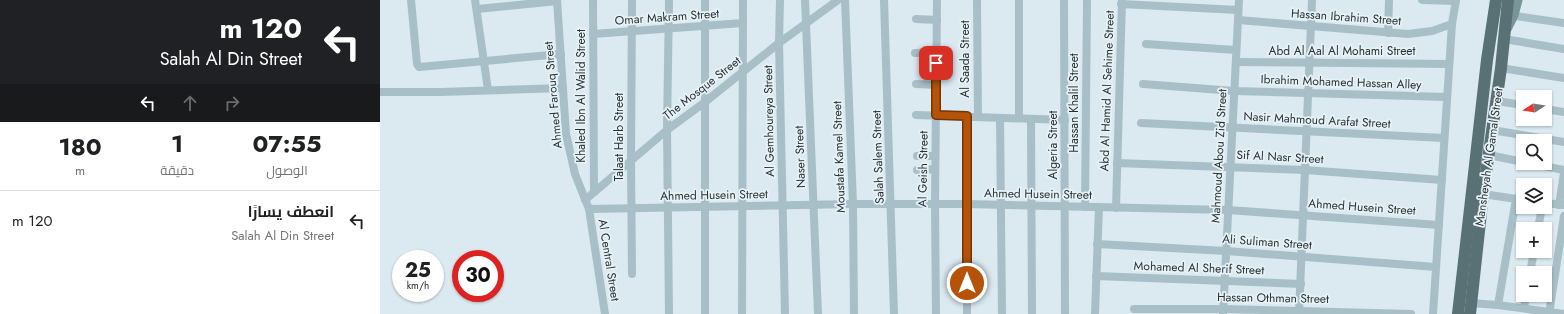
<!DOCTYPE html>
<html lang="ar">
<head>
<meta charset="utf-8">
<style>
  :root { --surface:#fff; --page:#f6f6f6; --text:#202124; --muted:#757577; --line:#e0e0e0 }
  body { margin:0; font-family:Jost,Cairo,sans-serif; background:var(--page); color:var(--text); direction:rtl; height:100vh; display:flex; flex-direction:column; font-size:15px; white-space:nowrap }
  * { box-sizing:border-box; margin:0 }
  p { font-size:13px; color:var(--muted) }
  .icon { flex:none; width:22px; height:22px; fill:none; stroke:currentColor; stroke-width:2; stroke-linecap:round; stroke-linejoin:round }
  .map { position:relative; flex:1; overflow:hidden; direction:ltr }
  .details { display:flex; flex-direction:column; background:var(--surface); width:380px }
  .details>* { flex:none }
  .guide { background:#202124; color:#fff; overflow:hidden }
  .needle { width:26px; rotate:258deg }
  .controls { position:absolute; left:1136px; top:90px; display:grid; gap:8px }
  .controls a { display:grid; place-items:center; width:36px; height:36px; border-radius:0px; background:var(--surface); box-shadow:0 1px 3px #0004; font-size:20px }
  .speed { position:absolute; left:12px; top:250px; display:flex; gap:8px; font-size:20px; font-weight:700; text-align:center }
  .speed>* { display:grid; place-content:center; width:52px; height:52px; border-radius:50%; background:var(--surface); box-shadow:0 1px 3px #0004; line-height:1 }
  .speed small { font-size:10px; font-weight:400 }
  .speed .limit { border:6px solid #d22; background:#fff; color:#111 }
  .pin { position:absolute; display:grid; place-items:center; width:34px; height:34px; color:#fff; margin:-17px; border-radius:8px; box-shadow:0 2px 6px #0006 }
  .me { position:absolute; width:44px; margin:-22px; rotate:0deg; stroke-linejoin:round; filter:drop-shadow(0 0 3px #0008) }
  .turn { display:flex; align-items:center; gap:14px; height:84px; padding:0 12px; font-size:18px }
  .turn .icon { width:52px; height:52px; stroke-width:2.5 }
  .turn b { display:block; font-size:28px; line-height:34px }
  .lanes { display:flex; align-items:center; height:38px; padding:0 12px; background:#0003; justify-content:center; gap:20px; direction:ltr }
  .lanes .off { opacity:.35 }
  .eta { display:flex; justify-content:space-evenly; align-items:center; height:68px; text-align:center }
  .eta b { font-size:24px; font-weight:700; line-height:28px }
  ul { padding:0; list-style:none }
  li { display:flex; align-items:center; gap:12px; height:60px; padding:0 12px; border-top:1px solid var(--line) }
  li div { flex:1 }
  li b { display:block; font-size:15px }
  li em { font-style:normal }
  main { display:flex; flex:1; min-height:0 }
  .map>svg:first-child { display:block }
</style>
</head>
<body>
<main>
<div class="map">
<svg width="1184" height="314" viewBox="0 0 1184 314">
  <rect width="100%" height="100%" fill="#dbe9f0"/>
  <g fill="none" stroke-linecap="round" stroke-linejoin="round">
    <g stroke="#a8bfc7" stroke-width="8">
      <path d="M31,0L37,64L39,67L181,54"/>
      <path d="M95,0L108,90"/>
      <path d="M177,0L186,134L195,174L209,209L225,314"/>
      <path d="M213,0L214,192"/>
      <path d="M252,0L251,161L252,274"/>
      <path d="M289,0L287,130L289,314"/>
      <path d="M325,0V314"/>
      <path d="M400,0L399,43L405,314"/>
      <path d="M425,0L438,314"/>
      <path d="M465,0L473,204L474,314"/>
      <path d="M504,0L514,314"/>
      <path d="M597,0L598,117"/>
      <path d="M639,0V118"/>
      <path d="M684,0L685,314"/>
      <path d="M1042,0L1076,1"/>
      <path d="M741,4L858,10"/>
      <path d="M97,9L177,1"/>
      <path d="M1128,15L1184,23"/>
      <path d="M536,19L557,20"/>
      <path d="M858,20L1028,34L1052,31L1072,24"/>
      <path d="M1008,33L1009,0"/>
      <path d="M213,34L363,23"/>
      <path d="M1124,39L1184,49"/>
      <path d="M766,44L856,50"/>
      <path d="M535,53L556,52"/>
      <path d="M856,62L1069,64"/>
      <path d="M1121,68L1184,78"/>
      <path d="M536,84L556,85"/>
      <path d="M763,84L854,91L1067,97"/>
      <path d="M0,92H61L183,88"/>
      <path d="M1116,101L1143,105"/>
      <path d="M1165,109L1184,112"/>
      <path d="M536,115L685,120"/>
      <path d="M587,116V314"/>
      <path d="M620,118L622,314"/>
      <path d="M651,119L652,314"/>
      <path d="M761,123L1064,138"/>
      <path d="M1112,130L1184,142"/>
      <path d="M1109,155L1143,162"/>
      <path d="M537,156H555"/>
      <path d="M737,163L925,170L1062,180"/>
      <path d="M1150,163L1184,170"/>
      <path d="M537,170L555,169"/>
      <path d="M1103,194L1143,200"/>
      <path d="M205,200L287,130L325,102L399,43L458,0"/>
      <path d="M1165,203L1184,205"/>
      <path d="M1179,205L1184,173"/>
      <path d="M705,207L707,0"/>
      <path d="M736,208L742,0"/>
      <path d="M209,209L473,204H587L848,210L1059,225"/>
      <path d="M1158,229L1162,207"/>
      <path d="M717,244L846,251L1056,267"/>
      <path d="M1150,273L1154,251"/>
      <path d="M716,276L921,284"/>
      <path d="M1090,303L1118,305L1184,314"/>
      <path d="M1118,305L1136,199"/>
      <path d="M1144,308L1146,295"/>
      <path d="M754,309H844L1031,314"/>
      <path d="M362,314L363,0"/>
      <path d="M556,314L555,204L557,0"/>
      <path d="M715,314L719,207"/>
      <path d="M843,314L859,0"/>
      <path d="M919,314L932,0"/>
      <path d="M1053,314L1072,24L1076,0"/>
      <path d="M1169,314L1184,216"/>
    </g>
    <path stroke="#79959a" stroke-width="11" d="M1126,29L1133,15L1137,0"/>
    <g stroke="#597175" stroke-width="12">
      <path d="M1078,314L1107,60L1116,0"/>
      <path d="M1090,314L1103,194L1121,68L1128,0"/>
    </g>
  </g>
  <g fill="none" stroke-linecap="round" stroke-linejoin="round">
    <g stroke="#753606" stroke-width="10">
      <path id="route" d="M556,63V115L587,116V283"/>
    </g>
    <use href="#route" stroke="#b45309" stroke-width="7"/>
  </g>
  <g text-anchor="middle" stroke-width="3.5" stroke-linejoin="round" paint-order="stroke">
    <g font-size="12" fill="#273334" stroke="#e7f2f8">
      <text transform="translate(287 17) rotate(-4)" y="4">Omar Makram Street</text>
      <text transform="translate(966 17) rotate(4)" y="4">Hassan Ibrahim Street</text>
      <text x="962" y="55">Abd Al Aal Al Mohami Street</text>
      <text transform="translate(585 59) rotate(-90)" y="4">Al Saada Street</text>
      <text transform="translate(961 82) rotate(2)" y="4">Ibrahim Mohamed Hassan Alley</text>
      <text transform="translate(322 88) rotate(-38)" y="4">The Mosque Street</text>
      <text transform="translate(727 91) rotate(-88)" y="4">Abd Al Hamid Al Sehime Street</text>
      <text transform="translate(173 95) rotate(-95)" y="4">Ahmed Farouq Street</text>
      <text transform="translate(201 96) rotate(-90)" y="4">Khaled Ibn Al Walid Street</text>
      <text transform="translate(694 103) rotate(-90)" y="4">Hassan Khalil Street</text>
      <text transform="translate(937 120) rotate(3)" y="4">Nasir Mahmoud Arafat Street</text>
      <text transform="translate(389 121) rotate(-91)" y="4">Al Gemhoureya Street</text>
      <text transform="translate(239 137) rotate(-90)" y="4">Talaat Harb Street</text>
      <text transform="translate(673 145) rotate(-90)" y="4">Algeria Street</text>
      <text transform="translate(839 156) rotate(-87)" y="4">Mahmoud Abou Zid Street</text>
      <text transform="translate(420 157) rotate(-92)" y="4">Naser Street</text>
      <text transform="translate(459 157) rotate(-92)" y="4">Moustafa Kamel Street</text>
      <text transform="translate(498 157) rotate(-92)" y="4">Salah Salem Street</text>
      <text transform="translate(900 157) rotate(3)" y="4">Sif Al Nasr Street</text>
      <text transform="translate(1109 157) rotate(-82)" y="4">Mansheyah Al Gamal Street</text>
      <text transform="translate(543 169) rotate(-89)" y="4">Al Geish Street</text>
      <text transform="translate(658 194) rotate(1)" y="4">Ahmed Husein Street</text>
      <text transform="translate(334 195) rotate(-1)" y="4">Ahmed Husein Street</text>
      <text transform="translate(982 207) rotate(4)" y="4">Ahmed Husein Street</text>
      <text transform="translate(887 242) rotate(4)" y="4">Ali Suliman Street</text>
      <text transform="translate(229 260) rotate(81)" y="4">Al Central Street</text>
      <text transform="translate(819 268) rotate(2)" y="4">Mohamed Al Sherif Street</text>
      <text transform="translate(893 298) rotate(1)" y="4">Hassan Othman Street</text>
    </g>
  </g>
</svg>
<div class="controls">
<a><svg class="needle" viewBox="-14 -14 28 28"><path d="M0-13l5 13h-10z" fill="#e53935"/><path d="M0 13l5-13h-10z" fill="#757577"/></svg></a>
<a><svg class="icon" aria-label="search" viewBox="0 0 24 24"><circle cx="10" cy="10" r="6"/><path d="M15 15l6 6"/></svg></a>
<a><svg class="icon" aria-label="layers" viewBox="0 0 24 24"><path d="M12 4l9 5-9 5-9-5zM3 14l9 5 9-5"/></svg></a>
<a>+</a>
<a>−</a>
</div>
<div class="speed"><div>25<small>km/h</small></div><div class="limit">30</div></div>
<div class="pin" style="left:556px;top:63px;background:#d93025"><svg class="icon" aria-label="arrive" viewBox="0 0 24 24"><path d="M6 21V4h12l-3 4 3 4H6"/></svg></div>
<svg class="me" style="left:587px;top:283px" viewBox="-20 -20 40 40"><circle r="17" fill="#b45309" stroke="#fff" stroke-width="3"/><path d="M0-11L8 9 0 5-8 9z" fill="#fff"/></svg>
</div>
<section class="details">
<div class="guide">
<div class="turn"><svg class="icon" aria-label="left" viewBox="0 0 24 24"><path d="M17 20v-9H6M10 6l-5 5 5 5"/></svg><div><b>120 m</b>Salah Al Din Street</div></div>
<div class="lanes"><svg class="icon" aria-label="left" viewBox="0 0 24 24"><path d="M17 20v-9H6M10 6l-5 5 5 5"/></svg><svg class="icon off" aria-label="ahead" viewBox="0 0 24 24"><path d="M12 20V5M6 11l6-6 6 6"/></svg><svg class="icon off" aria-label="right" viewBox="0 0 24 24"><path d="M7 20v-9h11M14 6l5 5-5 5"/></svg></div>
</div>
<div class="eta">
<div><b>07:55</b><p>الوصول</p></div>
<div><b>1</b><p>دقيقة</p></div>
<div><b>180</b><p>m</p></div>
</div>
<ul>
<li><svg class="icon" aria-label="left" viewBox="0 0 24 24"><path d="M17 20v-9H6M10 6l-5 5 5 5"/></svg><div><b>انعطف يسارًا</b><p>Salah Al Din Street</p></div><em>120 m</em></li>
</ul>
</section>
</main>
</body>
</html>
